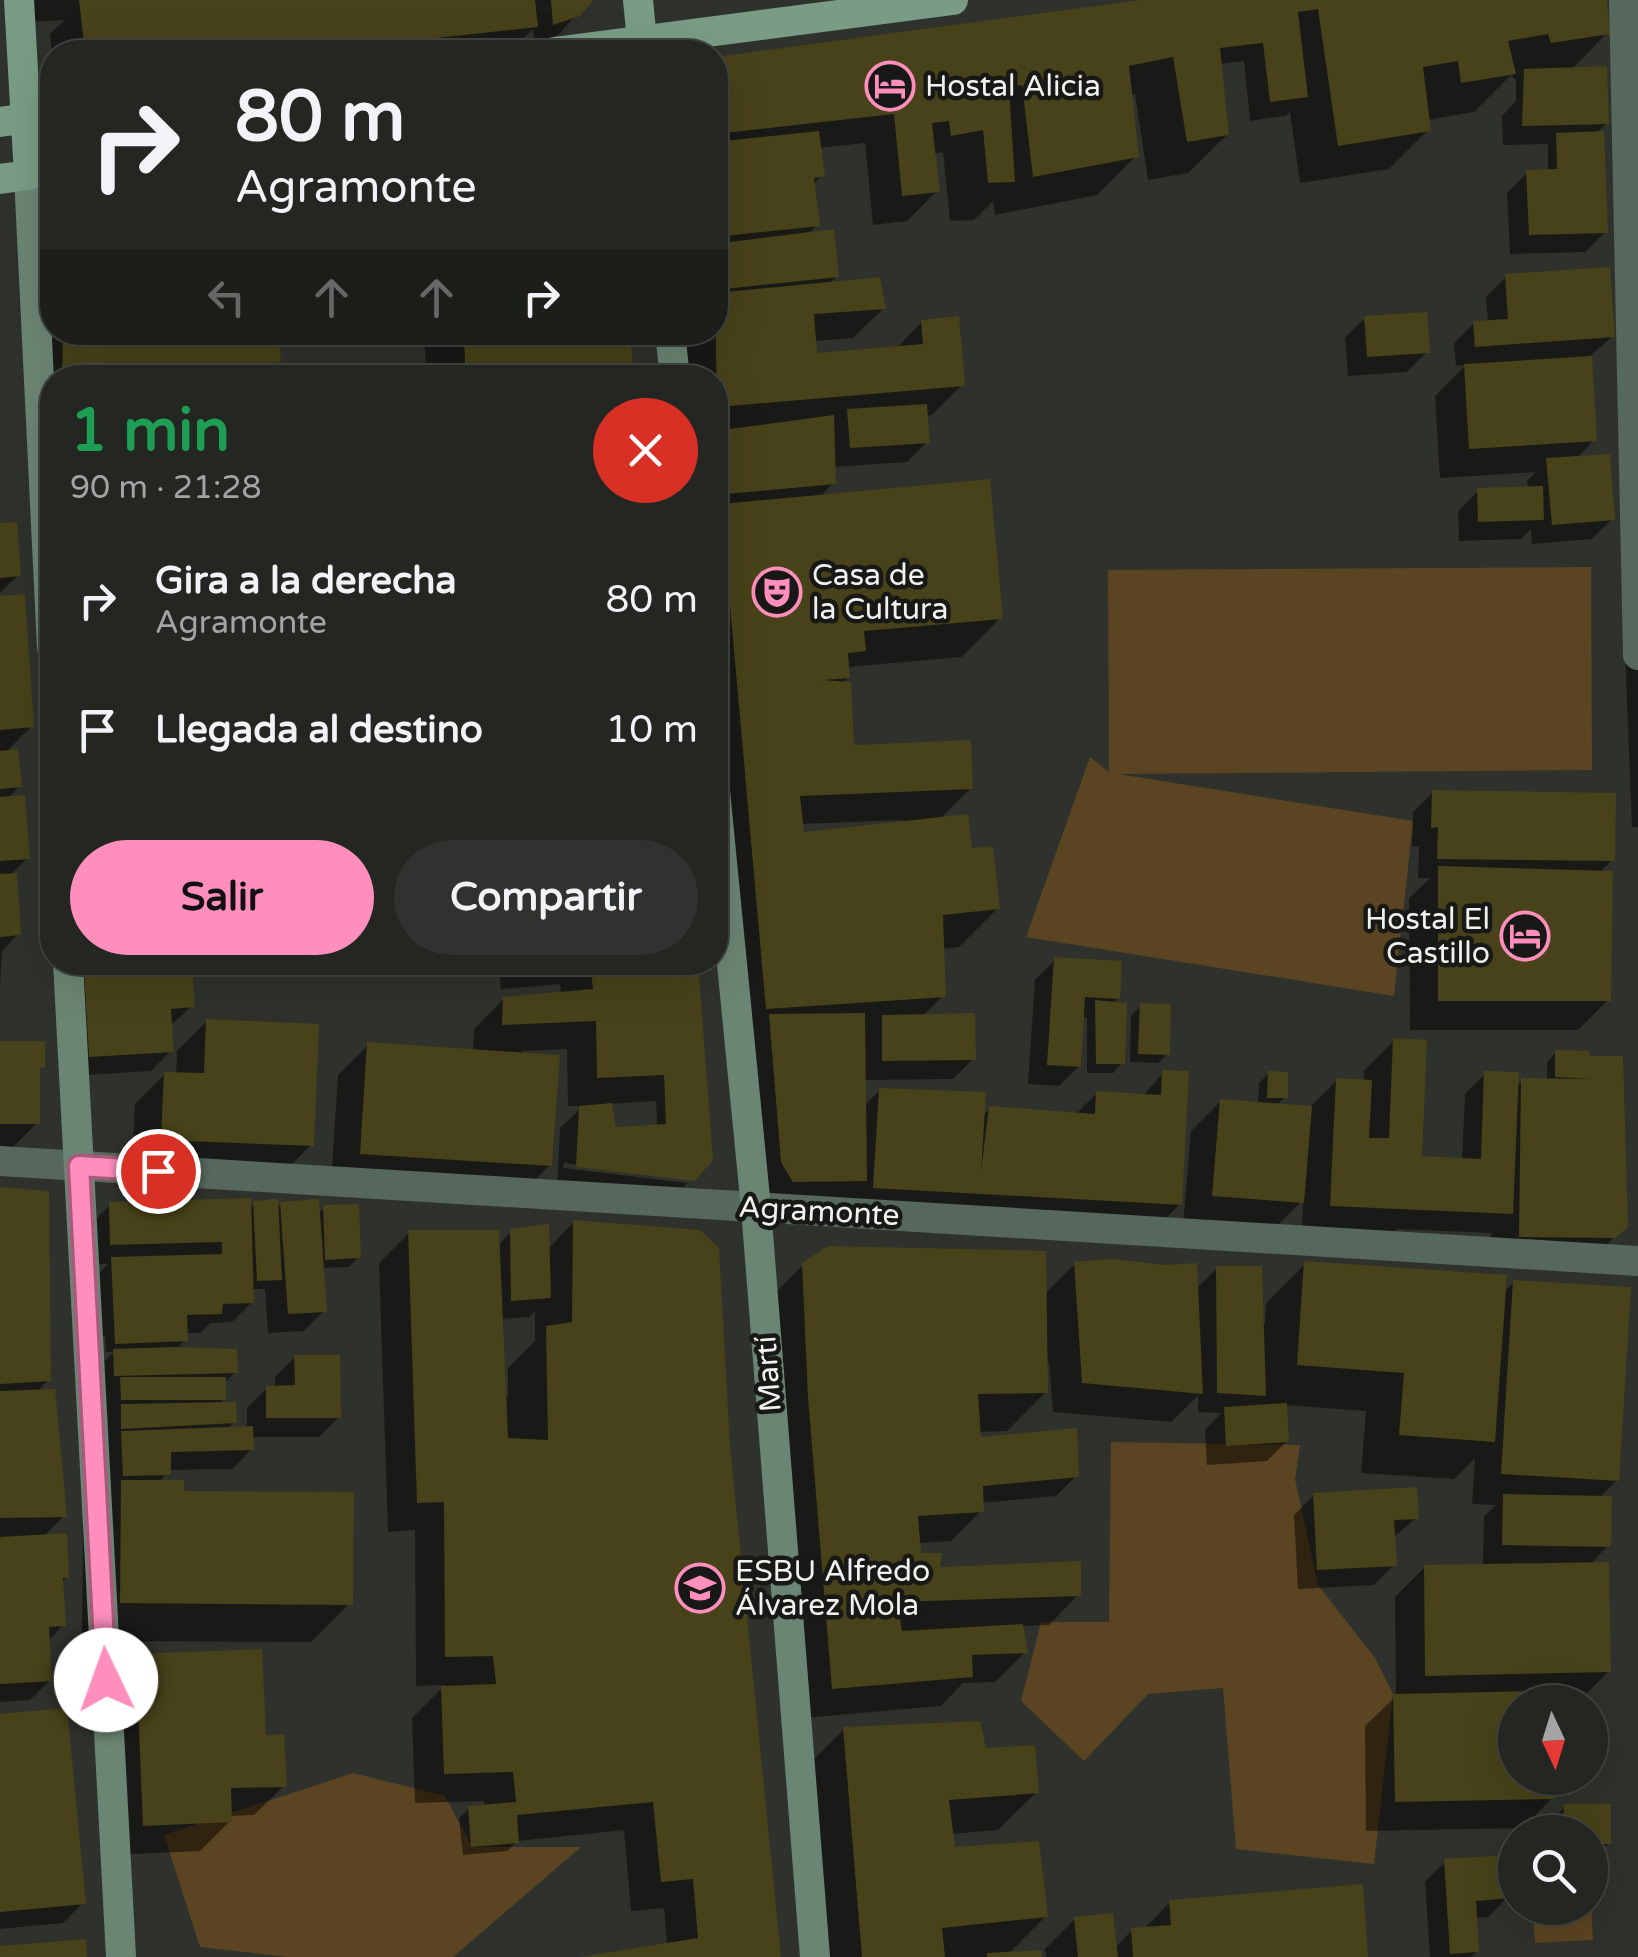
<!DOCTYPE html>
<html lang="es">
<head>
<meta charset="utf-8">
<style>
  :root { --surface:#232621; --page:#2f322e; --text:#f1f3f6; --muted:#a3a5a5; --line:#40433f; --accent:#fe8ebc }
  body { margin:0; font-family:"Varela Round",sans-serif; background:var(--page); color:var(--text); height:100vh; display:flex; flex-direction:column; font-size:38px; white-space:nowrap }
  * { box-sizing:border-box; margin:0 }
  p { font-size:32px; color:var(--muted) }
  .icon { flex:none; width:55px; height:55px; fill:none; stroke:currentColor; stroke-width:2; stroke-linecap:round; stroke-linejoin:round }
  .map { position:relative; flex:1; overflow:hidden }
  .panel { position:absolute; left:40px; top:365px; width:688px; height:610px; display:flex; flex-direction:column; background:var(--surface); border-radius:40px; box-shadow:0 10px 40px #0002,0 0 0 2px var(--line) }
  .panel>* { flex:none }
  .banner { position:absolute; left:40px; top:40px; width:688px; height:305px; border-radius:40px; box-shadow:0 10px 40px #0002,0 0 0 2px var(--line); background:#232621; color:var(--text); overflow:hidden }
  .needle { width:65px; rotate:176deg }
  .controls { position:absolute; left:1498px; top:1685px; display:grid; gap:20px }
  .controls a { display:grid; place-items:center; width:110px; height:110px; border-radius:50%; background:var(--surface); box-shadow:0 10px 40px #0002,0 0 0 2px var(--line); font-size:50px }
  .pin { position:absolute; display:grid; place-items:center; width:85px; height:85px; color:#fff; margin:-42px; border:5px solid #fff; border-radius:50%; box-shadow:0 2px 10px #0007 }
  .me { position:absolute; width:110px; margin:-55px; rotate:357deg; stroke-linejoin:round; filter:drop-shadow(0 0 8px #0008) }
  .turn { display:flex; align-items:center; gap:35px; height:210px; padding:0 30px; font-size:45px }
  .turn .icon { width:130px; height:130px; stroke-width:2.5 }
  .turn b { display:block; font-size:70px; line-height:85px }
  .lanes { display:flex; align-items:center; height:95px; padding:0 30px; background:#0003; justify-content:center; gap:50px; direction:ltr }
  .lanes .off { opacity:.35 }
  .round { display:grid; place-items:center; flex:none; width:105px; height:105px; border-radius:52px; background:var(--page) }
  .summary { display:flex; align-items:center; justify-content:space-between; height:170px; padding:0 30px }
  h1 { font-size:60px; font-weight:700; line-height:75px; color:#1e9e55 }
  .button { display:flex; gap:20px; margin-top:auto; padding:20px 30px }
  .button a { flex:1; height:115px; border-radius:60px; background:var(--accent); color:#111; font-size:40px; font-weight:700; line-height:115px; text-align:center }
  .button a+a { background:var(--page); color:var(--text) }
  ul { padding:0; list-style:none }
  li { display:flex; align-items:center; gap:30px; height:130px; padding:0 30px }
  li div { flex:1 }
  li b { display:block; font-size:38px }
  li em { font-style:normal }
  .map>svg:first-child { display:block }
</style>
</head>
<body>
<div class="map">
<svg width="1638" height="1957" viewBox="0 0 1638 1957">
  <rect width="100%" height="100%" fill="#2f322c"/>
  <g fill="#5b4421">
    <path d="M1591,567L1592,770L1118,774L1413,821L1394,996L1026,937L1090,757L1109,772L1108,570Z"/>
    <path d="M1111,1442L1300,1445L1295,1479L1318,1585L1375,1658L1393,1694L1374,1864L1236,1849L1223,1688L1148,1694L1084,1761L1021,1701L1041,1622H1109Z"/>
    <path d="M353,1773L445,1796L472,1847H581L453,1957H288L200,1947L164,1835Z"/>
    <path d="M1590,1880L1593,1940L1535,1943L1533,1908H1590Z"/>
  </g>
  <g fill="#0007" fill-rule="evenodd">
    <path d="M31,0H590L558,35L534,44L533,29L515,46L451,52H52V55L50,34L65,20L32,22Z"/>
    <path d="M1157,0H1605L1607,33L1571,70L1607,123L1595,134L1605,232L1585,252L1510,254L1507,193L1527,173L1548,172V144L1503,145L1502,116L1516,101V80L1511,75L1474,112L1427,120L1428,130L1389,169L1300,183L1290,112L1285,116L1250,121L1244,61L1219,64L1227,135L1188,173L1148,180L1135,94L1130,95L1136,156L1097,195L995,215L993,201L974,220L950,221L943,152L933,154L937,191L907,221L873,225L865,143L819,148L822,175L813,185L817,225L807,235L837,276L828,285L883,309L853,338L814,341L815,355L896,349L922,322L962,385L932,415L925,416L927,442L907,462L833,467V483L819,498L1000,618L962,657L847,667L848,678L841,684L852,748L971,788L939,820L970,851L998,908L959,947L942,949L943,996L922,1017L973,1059L953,1079L863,1080V1107L880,1090L982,1117L990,1108L1077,1113L1097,1093L1143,1096L1163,1073L1180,1204L1160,1224L763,1211L715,804V378H686L685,332H715V59ZM902,820L903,824L802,835L801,824Z"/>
    <path d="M52,170V283H51L41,182Z"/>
    <path d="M1506,277L1613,336L1590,356L1594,440L1576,459L1612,519L1592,539L1532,544L1531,529L1521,539L1459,541L1458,511L1478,491L1528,489L1527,481L1536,472L1440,478L1435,396L1466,365L1456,366L1454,343L1474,323L1488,322L1486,297Z"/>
    <path d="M1365,318L1427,352L1407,372L1348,376L1345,338Z"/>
    <path d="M59,332H99L100,344L133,340V332H275L278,361L262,378H52L34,357Z"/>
    <path d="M424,332H627L632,378H393L403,368L426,367Z"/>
    <path d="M0,526L18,575L0,593Z"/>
    <path d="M0,598L32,726L6,752L20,786L7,799L28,858L9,876L18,934L2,951L0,986Z"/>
    <path d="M1638,613V827H1632L1624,627Z"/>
    <path d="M52,732V884L42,742Z"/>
    <path d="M1433,792L1612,860L1599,873L1608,1000L1578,1030H1410L1409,898L1430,878H1418L1419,846L1412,847L1413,812Z"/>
    <path d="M1055,960L1118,998L1112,1004L1122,1063L1113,1073H1087V1017H1082L1079,1066L1059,1086L1028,1084L1035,980Z"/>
    <path d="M58,962H252L242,973L191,977L192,1006L170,1026L171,1051L151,1071L70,1076Z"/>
    <path d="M498,962H695L693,1178L564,1163L563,1168L688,1183L671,1200L557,1186L560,1128L583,1106H568L567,1049L522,1051L550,1165L520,1195L331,1183L338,1075L368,1045L473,1052L474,1029L504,999L561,994L560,984L501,989ZM656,1101L657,1127L614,1129L610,1104Z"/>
    <path d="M1141,1006L1167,1054L1158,1063L1130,1062L1131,1015Z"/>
    <path d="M207,1021L311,1145L281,1175L132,1169L135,1104L165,1074L176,1075L177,1051Z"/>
    <path d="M1394,1041L1419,1163L1462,1161L1465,1094L1485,1074L1516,1087L1522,1081H1547V1062L1556,1052L1591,1059L1625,1226L1595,1257L1490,1265L1491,1233L1397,1229L1387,1239L1302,1235L1303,1200L1272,1231L1183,1225L1191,1131L1221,1101L1258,1104L1259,1083L1269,1073L1285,1097L1277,1105L1309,1108L1337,1080L1364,1082V1071Z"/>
    <path d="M0,1043L43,1066L37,1072V1123L7,1153H0Z"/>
    <path d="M0,1189L48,1380L37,1392L64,1516L43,1537L67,1577L61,1583L63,1625L48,1641L50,1680L30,1700L0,1702Z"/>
    <path d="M254,1204L276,1209L281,1205L317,1215L324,1208L358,1257L349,1267L321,1268L324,1311L304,1331L268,1333L265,1289H251L252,1302L232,1322L210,1323L200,1333H185V1340L174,1352L235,1372L224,1383V1399L218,1405L234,1422L227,1430L247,1429V1408L267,1388H275V1377L295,1357L339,1417L319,1437H251L252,1449L232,1469L168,1470L159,1483L181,1493L350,1603L311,1642L82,1641L83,1521L103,1454L109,1447H102V1427L109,1419H102L101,1400L107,1394H95L94,1371L114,1352H106L105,1336L94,1337L92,1280L108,1264H91L90,1225L110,1205L249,1209Z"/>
    <path d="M574,1222L728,1446L779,1957H583L667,1946L664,1908L631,1911L624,1830L518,1841L507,1851L463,1855L459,1818L469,1808L485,1807L484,1801L415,1803L412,1718L445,1685L416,1686L415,1530L388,1532L379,1263L409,1233L498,1245L511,1232L548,1249ZM535,1311V1341L508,1368V1397L504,1398L500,1319L529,1317Z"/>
    <path d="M1075,1264L1196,1289L1217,1268L1261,1324H1265L1266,1303L1305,1264L1504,1292L1513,1283L1617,1480L1599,1498L1608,1546L1589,1565L1609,1671L1579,1701L1515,1702V1778H1560L1552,1785V1798L1523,1828L1366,1831L1365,1726L1396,1696L1395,1597L1425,1567L1483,1566L1484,1516L1496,1505L1472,1504L1475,1458L1454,1479L1361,1473L1366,1411L1284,1405L1287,1441L1267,1461L1207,1465L1205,1430L1221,1413L1198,1412V1396L1171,1422L1053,1412L1049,1362H1045L1046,1392L1007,1431L978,1432V1443L1076,1476L1056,1496L981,1503V1511L951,1541L918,1543L919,1555L937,1570L1078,1595L1049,1625L1021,1626L1025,1652L995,1682L963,1683L941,1706L803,1718L764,1304L803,1265L1044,1295Z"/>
    <path d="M1314,1495L1416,1518L1393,1538L1394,1565L1374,1585L1298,1589L1294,1515Z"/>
    <path d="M137,1656L263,1737L284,1786L254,1815L230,1816V1821L200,1851L114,1855L107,1686Z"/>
    <path d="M0,1717L83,1903L63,1923L0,1929Z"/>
    <path d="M844,1729L984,1751L1037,1792L998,1830L951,1834L953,1849L1046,1916L1008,1954L1039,1957H821L805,1768Z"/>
    <path d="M1565,1807L1609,1843L1599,1852H1590V1832H1555V1816Z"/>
    <path d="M1445,1862L1508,1897L1488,1917L1474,1918L1477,1952L1471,1957H1430L1425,1882Z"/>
    <path d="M1170,1902L1366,1957H1046L1045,1949L1075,1919L1115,1948L1132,1930H1143Z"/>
  </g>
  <g fill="#474219">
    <path d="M79,0H535L538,27L307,52H85Z"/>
    <path d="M551,0H593L580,16L553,25Z"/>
    <path d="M1140,0H1607L1610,34L1551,43L1548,34L1508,41L1516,74L1461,83L1458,61L1423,67L1431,131L1338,146L1318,9L1298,12L1308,97L1270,102L1263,43L1220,48L1229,135L1187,142L1173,57L1129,66L1139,157L1033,177L1022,85L1009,87L1015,182L988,183L983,130L951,136L949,121L932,123L940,192L902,196L894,114L715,134V57Z"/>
    <path d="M1607,66L1609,124L1522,126L1524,69Z"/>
    <path d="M819,131L825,176L814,178L820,226L715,237V142Z"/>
    <path d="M1604,131L1608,233L1529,235L1526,170L1557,169L1556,133Z"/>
    <path d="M834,229L839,277L715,290V244Z"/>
    <path d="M1610,267L1615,337L1475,347L1473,321L1508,319L1505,274Z"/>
    <path d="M880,277L886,309L814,314L817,353L923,344L921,320L959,316L965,386L717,407L715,293Z"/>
    <path d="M1427,312L1430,353L1367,357L1364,316Z"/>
    <path d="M63,332H102V341L179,332H278L281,362L144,378H62Z"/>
    <path d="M464,332H630L634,378H403L402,366L465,363Z"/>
    <path d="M1592,356L1597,441L1469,449L1464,364Z"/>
    <path d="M927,404L930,443L850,448L847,409Z"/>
    <path d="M834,415L836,484L716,495L715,431Z"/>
    <path d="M1610,454L1615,520L1552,525L1546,458Z"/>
    <path d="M990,479L1003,619L864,631L866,651L848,653L850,678L822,680L851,682L854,745L971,740L973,789L800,796L804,832L968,814L972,848L993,846L1000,909L943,915L946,997L766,1009L721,504Z"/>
    <path d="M1543,486L1544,520L1478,522L1477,488Z"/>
    <path d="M17,522L21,576L0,578V523Z"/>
    <path d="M25,594L34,727L0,730V596Z"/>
    <path d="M18,749L22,787L0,789V751Z"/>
    <path d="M1432,790L1616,793L1615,861L1437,859L1438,827L1431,828Z"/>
    <path d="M25,795L30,859L0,861V797Z"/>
    <path d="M1438,866L1613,871L1611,1001H1438Z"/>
    <path d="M17,873L21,935L0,937V874Z"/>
    <path d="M1054,957L1122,961L1120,999L1085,997L1081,1067L1047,1065Z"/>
    <path d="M590,962H698L713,1161L694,1181L576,1167L579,1106L612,1103L616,1127L666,1124L664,1075L597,1078L596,1021L502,1025L503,997L593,989Z"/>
    <path d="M192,964L195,1007L171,1009L174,1052L89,1057L84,970Z"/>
    <path d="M1095,1000L1127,1003L1125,1064H1096Z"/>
    <path d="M1140,1003L1171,1004L1170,1055L1138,1054Z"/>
    <path d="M865,1013L867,1181L793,1182L781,1162L769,1014Z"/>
    <path d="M975,1013L976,1060L882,1061V1015Z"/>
    <path d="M206,1019L319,1024L314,1146L161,1140L164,1072L204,1073Z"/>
    <path d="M1393,1038L1427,1040L1422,1156L1481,1159L1484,1071L1519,1072L1513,1214L1330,1206L1336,1078L1372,1080L1369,1138H1389Z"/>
    <path d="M0,1041H45V1067L40,1068V1124H0Z"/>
    <path d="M367,1042L560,1055L552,1166L360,1154Z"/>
    <path d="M1555,1050L1589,1051V1056H1623L1628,1227L1615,1238L1519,1237L1521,1078L1593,1079L1555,1077Z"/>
    <path d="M1162,1070L1189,1071L1182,1205L873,1188L879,1088L986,1092L981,1172L989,1106L1095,1114L1096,1091L1161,1095Z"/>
    <path d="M1268,1071L1288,1072V1098H1267Z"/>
    <path d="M1220,1099L1312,1106L1304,1203L1212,1196Z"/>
    <path d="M0,1187L49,1191L51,1381L0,1384Z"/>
    <path d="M251,1198L254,1303L223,1304L222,1314L187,1315L188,1341L115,1344L111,1257L222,1254V1242L110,1245L109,1202Z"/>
    <path d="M278,1199L282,1280L257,1281L253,1201Z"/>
    <path d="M319,1199L327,1312L288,1314L280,1202Z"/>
    <path d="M359,1204L361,1258L325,1260L323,1205Z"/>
    <path d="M573,1220L700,1230L719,1248L730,1446L781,1957H580L698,1938L693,1879L661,1882L653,1802L517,1815L519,1843L471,1847L468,1806L516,1802L513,1772L444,1774L441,1686L496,1684L493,1656L445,1657L444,1502L417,1503L408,1230H499L508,1438L548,1440L546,1326L572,1322Z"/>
    <path d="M549,1224L551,1298L511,1301L510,1229Z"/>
    <path d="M828,1246L1046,1251L1048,1393L978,1394L981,1437L1077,1428L1079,1477L983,1486L984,1512L918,1516L921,1553H942L940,1567L1081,1561V1596L897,1602L902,1631L1023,1624L1028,1653L972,1655L973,1677L832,1689L808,1397L802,1263Z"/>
    <path d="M1112,1259L1166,1265L1197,1263L1203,1394L1082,1383L1074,1262Z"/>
    <path d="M1304,1261L1507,1275L1495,1442L1399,1435L1404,1373L1297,1365Z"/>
    <path d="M1216,1266H1262L1266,1396L1217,1393Z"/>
    <path d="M1513,1280L1631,1287L1619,1481L1501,1474Z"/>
    <path d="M173,1347L237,1349L238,1373L114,1376L113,1349Z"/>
    <path d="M294,1355H340L341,1418H266V1386L295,1385Z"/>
    <path d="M120,1377H226V1400H121Z"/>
    <path d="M55,1389L67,1517L0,1518V1391Z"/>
    <path d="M236,1402L237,1423L121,1429V1404Z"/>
    <path d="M1287,1403L1289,1442L1226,1446L1224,1407Z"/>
    <path d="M253,1426L254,1450L171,1452V1475L123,1476L121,1431Z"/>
    <path d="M121,1480H184V1491L354,1492L353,1605L120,1603Z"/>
    <path d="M1417,1487L1419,1519L1394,1520L1397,1566L1317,1570L1313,1493Z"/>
    <path d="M1503,1494L1612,1496L1611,1547L1502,1545Z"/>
    <path d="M67,1533L69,1578H63L66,1626L49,1627L52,1681L0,1684V1537Z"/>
    <path d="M1609,1562L1611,1672L1425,1676L1424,1565Z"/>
    <path d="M262,1649L266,1735L284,1734L287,1787L231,1788L232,1822L143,1826L136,1654Z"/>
    <path d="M1543,1691V1702H1515V1778H1555V1799L1395,1802L1393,1694Z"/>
    <path d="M67,1708L86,1904L0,1912V1714Z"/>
    <path d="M980,1721L986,1748L1035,1745L1039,1793L949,1800L955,1847L1039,1841L1048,1917L942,1928L945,1957H862L843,1727Z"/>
    <path d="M1564,1804H1611V1844H1590V1832H1563Z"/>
    <path d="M1508,1855L1511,1898L1476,1901L1479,1952L1450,1954L1444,1859Z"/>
    <path d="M1363,1884L1368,1957H1133L1131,1928L1171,1925L1169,1900Z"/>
    <path d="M1113,1913L1118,1957H1078L1074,1917Z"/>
    <path d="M86,1939L87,1957H0V1946Z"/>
    <path d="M1041,1950L1042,1957H987V1953Z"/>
  </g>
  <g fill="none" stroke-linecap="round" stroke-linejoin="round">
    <g stroke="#56675c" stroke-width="30">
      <path d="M1624,0L1638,655"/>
      <path d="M0,1161L1638,1261"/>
    </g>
    <g stroke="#6b8574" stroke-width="30">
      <path d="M29,175L52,647"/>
      <path d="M670,332L675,378"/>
      <path d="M715,791L756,1208L815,1957"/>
      <path d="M68,962L121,1957"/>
    </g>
    <g stroke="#7a9c86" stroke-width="30">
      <path d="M638,0L642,41"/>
      <path d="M554,52L953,0"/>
      <path d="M0,122L52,115"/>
      <path d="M0,179L29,175L19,0"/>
    </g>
  </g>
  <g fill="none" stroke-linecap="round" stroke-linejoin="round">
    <g stroke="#a55c7a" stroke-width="25">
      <path id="route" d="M106,1680L79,1166L158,1171"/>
    </g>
    <use href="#route" stroke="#fe8ebc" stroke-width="18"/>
  </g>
  <defs>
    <g id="hotel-ring" transform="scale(2.5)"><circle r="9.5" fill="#181916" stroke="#fe8ebc" stroke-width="1.5"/><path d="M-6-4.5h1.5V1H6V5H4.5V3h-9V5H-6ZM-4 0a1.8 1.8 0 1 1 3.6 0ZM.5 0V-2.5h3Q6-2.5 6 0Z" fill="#fe8ebc"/></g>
    <g id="theatre-ring" transform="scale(2.5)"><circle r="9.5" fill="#181916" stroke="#fe8ebc" stroke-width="1.5"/><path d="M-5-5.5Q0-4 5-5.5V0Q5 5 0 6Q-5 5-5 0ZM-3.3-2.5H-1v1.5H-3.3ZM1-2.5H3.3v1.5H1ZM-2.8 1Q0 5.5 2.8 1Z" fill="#fe8ebc"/></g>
    <g id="school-ring" transform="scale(2.5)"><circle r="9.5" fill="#181916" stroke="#fe8ebc" stroke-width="1.5"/><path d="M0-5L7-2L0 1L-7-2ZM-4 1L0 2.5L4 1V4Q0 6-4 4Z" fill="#fe8ebc"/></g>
  </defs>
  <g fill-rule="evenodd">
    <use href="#hotel-ring" x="890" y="86"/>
    <use href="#theatre-ring" x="777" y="592"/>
    <use href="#hotel-ring" x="1525" y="936"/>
    <use href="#school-ring" x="700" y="1588"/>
  </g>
  <g text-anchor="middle" stroke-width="9" stroke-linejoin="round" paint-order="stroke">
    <g font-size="30" fill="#f0f2ee" stroke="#181916" text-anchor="start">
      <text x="925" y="96">Hostal Alicia</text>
      <text x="812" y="585">Casa de<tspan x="812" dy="34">la Cultura</tspan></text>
      <text x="1490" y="929" text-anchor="end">Hostal El<tspan x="1490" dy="34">Castillo</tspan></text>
      <text x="735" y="1581">ESBU Alfredo<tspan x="735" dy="34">Álvarez Mola</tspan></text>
    </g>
    <g font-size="30" fill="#f0f2ee" stroke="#181916">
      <text transform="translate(819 1211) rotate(3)" y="10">Agramonte</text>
      <text transform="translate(768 1374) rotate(-94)" y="10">Martí</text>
    </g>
  </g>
</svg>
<div class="controls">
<a><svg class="needle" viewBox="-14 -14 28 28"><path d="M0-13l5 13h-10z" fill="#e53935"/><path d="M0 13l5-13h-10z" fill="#a3a5a5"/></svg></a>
<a><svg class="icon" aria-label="search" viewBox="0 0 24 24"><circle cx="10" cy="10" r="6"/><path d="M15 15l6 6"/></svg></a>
</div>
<div class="pin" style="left:158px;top:1171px;background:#d93025"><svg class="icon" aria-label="arrive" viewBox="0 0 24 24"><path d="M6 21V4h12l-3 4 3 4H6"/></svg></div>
<svg class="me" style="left:106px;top:1680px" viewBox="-20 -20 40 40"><circle r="19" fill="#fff"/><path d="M0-13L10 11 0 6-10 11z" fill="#fe8ebc"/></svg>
<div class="banner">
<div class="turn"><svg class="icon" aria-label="right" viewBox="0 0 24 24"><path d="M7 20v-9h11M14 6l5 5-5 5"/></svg><div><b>80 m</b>Agramonte</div></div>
<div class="lanes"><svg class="icon off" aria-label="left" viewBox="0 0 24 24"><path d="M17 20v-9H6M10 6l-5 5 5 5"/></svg><svg class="icon off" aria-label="ahead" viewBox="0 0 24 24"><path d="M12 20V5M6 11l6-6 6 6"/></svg><svg class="icon off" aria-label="ahead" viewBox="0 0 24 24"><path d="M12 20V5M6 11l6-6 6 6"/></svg><svg class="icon" aria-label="right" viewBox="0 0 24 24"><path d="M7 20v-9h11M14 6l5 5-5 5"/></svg></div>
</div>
<section class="panel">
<div class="summary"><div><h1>1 min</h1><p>90 m · 21:28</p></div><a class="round" style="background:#d93025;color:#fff"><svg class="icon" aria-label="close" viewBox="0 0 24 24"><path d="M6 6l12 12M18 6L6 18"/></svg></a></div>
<ul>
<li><svg class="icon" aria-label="right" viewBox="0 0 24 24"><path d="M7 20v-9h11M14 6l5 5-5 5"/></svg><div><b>Gira a la derecha</b><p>Agramonte</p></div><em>80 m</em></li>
<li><svg class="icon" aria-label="arrive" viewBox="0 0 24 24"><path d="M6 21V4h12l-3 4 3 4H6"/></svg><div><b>Llegada al destino</b></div><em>10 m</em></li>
</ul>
<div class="button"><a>Salir</a><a>Compartir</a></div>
</section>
</div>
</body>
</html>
